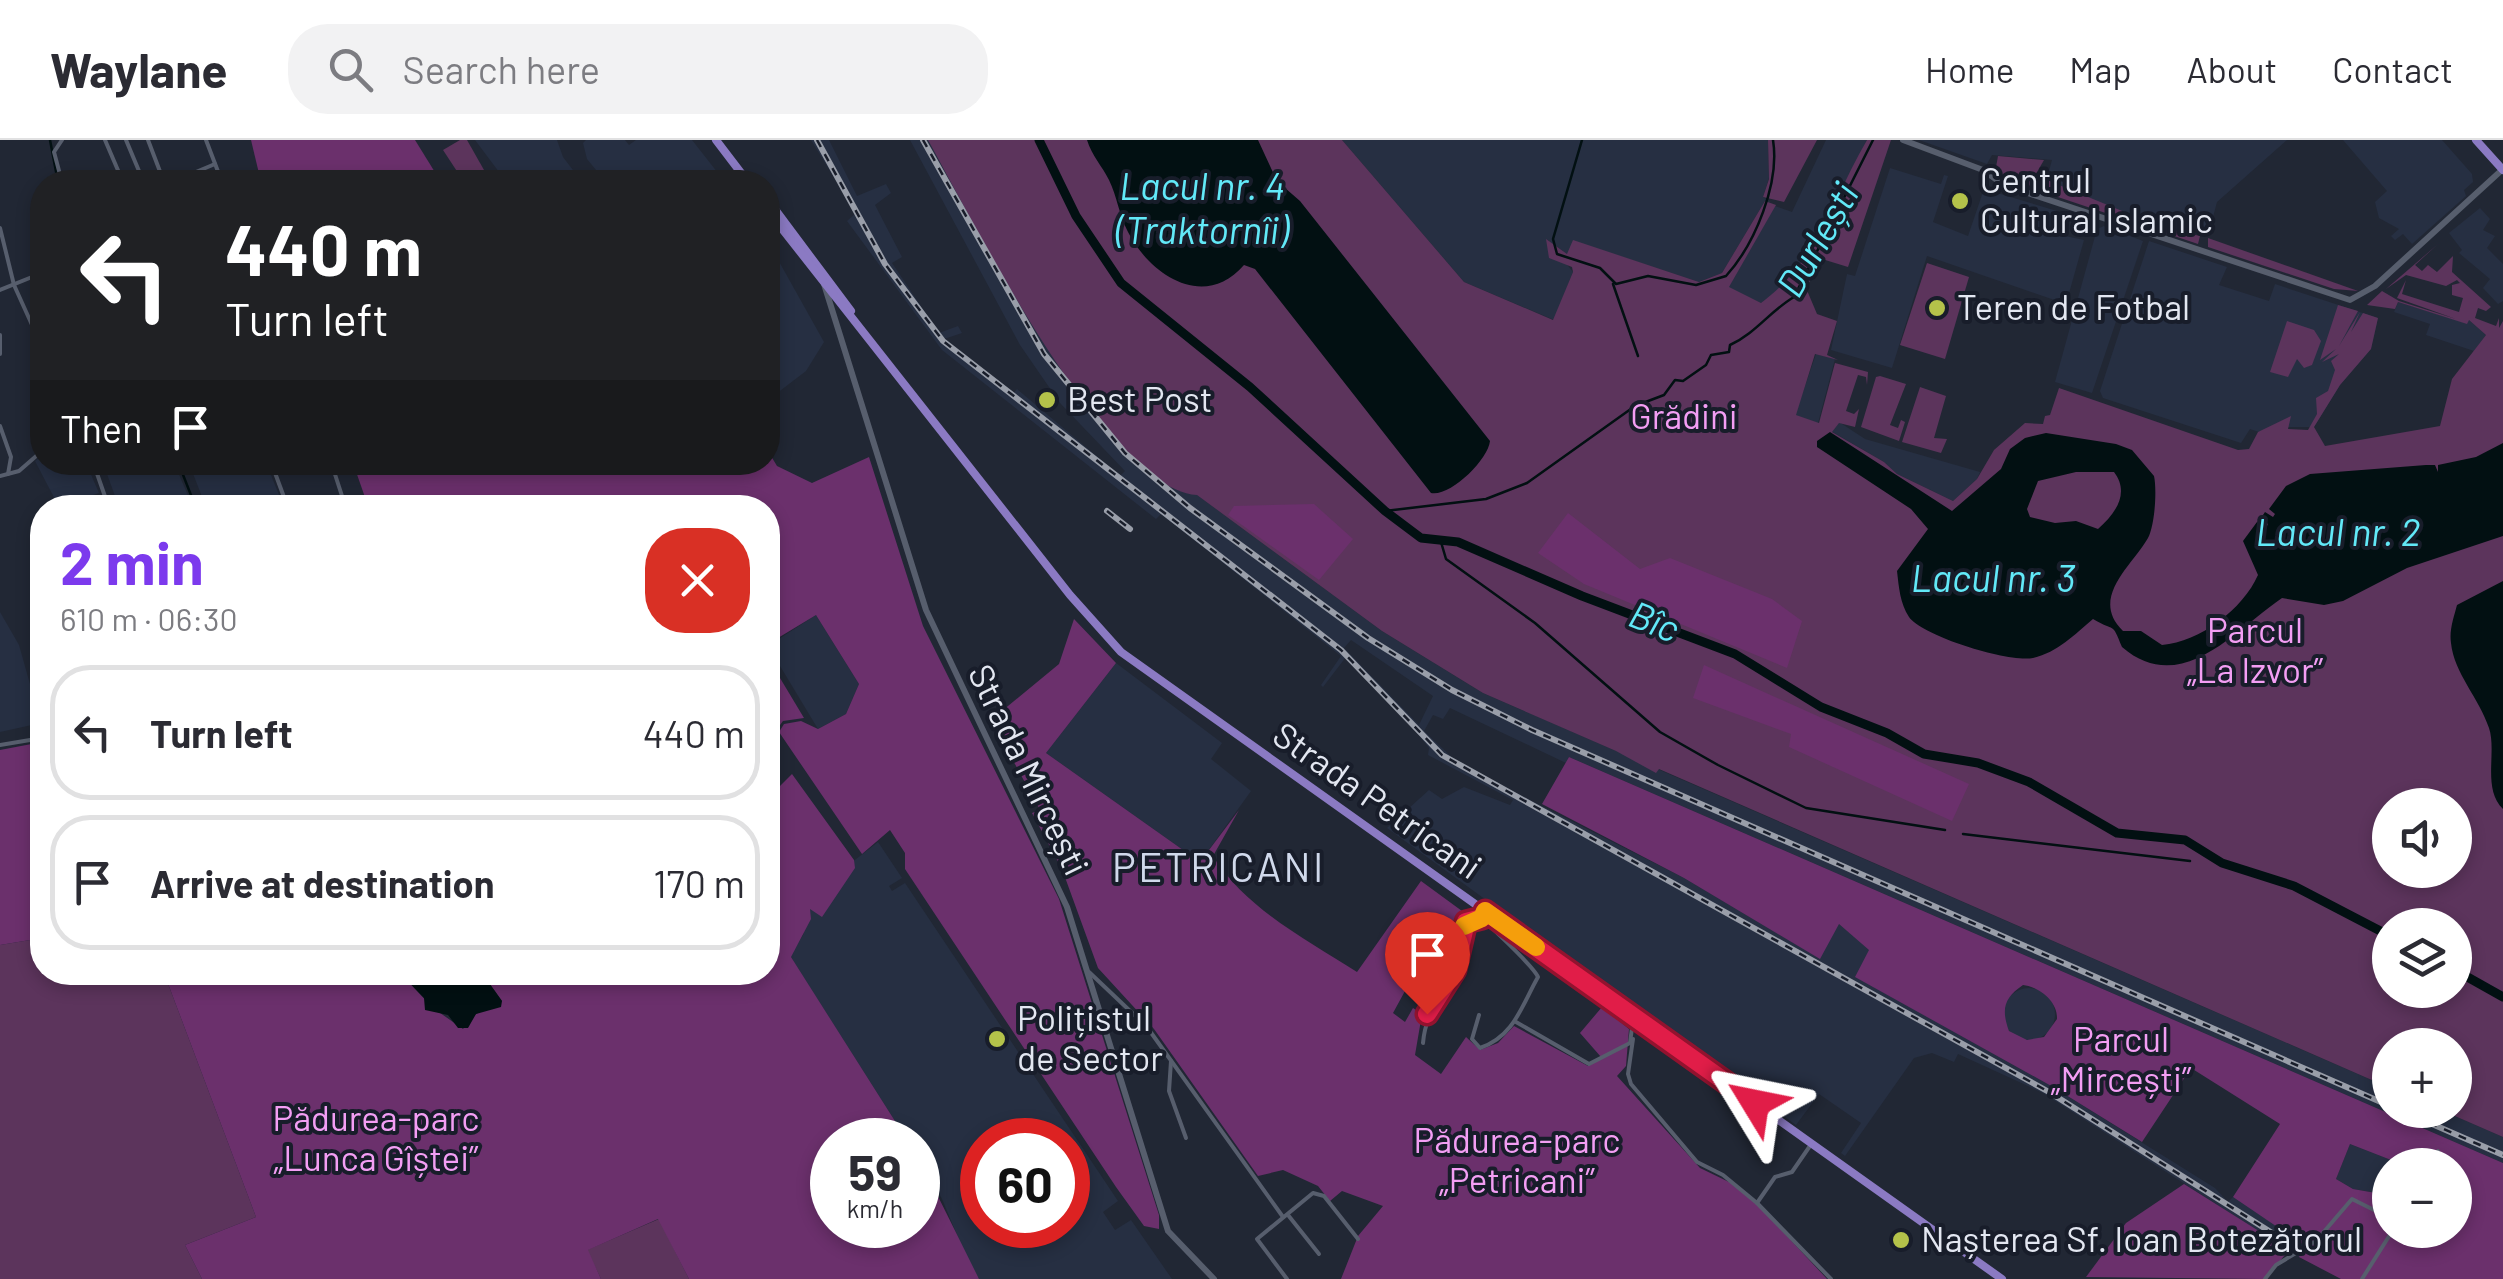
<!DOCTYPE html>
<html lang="en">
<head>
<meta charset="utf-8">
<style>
  :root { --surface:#fff; --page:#f2f2f3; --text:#2b2b33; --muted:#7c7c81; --line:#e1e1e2; --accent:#7c3aed }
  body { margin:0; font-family:Barlow,sans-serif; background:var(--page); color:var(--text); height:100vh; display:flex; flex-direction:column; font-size:38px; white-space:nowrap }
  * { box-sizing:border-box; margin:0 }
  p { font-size:32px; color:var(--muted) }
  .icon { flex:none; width:55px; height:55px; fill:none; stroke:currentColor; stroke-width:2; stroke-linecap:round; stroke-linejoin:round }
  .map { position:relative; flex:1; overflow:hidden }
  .side { position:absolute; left:30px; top:355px; width:750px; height:490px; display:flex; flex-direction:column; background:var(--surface); border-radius:40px; box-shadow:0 5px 15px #0003 }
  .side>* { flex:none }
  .hud { position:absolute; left:30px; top:30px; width:750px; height:305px; border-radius:40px; box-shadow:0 5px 15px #0003; background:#202124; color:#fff; overflow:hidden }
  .fabs { position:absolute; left:2372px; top:648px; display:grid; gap:20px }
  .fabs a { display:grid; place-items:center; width:100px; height:100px; border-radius:50%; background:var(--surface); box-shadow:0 5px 15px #0003; font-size:50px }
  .speed { position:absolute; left:810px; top:978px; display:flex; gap:20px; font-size:50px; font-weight:700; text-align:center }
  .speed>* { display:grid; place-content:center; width:130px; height:130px; border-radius:50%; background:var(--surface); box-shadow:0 5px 15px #0003; line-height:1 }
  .speed small { font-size:25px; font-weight:400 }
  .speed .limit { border:15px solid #d22; background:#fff; color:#111 }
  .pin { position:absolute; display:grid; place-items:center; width:85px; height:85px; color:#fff; margin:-102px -42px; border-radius:50% 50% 50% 0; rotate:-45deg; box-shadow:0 0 10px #0007 }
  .pin .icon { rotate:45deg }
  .me { position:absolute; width:110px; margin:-55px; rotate:305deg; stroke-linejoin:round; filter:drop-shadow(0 0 8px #0008) }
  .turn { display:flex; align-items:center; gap:35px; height:210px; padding:0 30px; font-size:45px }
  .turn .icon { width:130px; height:130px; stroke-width:2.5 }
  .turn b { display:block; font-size:70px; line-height:85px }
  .then { display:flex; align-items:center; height:95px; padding:0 30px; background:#0003; gap:20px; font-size:38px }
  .round { display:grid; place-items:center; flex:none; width:105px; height:105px; border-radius:40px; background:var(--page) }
  .headline { display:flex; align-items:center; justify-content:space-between; height:170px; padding:0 30px }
  h1 { font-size:60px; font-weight:700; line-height:75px; color:var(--accent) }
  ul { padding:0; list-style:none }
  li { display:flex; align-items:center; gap:30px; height:135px; margin:0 20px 15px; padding:0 10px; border:5px solid var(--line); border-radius:40px }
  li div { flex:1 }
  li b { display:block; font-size:38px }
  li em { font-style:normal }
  header { display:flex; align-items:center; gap:60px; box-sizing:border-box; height:140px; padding:0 50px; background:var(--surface); border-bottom:2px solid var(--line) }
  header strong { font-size:48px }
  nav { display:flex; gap:55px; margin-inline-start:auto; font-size:35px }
  .search { width:700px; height:90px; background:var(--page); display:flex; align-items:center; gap:25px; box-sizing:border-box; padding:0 35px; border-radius:40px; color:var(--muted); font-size:38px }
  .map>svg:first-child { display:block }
</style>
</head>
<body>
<header>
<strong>Waylane</strong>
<div class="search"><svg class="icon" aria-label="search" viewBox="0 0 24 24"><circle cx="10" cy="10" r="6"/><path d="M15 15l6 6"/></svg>Search here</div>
<nav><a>Home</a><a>Map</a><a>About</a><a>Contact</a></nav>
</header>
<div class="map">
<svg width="2503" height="1139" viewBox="0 0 2503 1139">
  <rect width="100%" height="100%" fill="#212734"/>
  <g fill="#262f42" fill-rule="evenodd">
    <path d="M475,0H557L563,17L582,42H550L546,36L536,42H483L499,32Z"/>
    <path d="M586,0H625L629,5L636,0H692L725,42H606L587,19L583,3Z"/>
    <path d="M811,0H829L857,56L886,44L891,53L875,65L902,117L892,123L939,193L958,186L962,193L944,199L1012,255L1017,249L1120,336L1125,331L1060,263L1020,205L910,0H935L1177,340L1382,491L1483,553L2390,948V970H2441L2503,997V1023L1569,617L1566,623L1450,568L1443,579L1433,575L1424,591L1459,624L1684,738L1819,818L1838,783L1870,810L1856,837L2053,947L2215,1048L2228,1062L2233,1057L2305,1105L2299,1117L2043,953L1958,914L1954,922L1932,913L1914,918L1845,1016L1841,1013L1861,983L1819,954L1796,985L1387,688L1429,650L1442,659L1464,647L1510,665L1513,660L1428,615L1429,608L1415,590L1346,517L1323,547L1321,545L1341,516L1161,374L1156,379L942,210L847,81L856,73ZM1351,500L1433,556L1419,585L1344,508Z"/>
    <path d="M1342,0H1768L1769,38L1763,57L1771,62L1765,61L1722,133L1699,142L1574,101L1568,115L1547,100L1573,132L1554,180L1464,142Z"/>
    <path d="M1826,0H1867L1826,85L1792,141L1761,163L1728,148L1775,66L1792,72Z"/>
    <path d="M1919,0H2287L2217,62L2208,96L2161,87L2046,42L2052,20L1992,15L1987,24Z"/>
    <path d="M2343,0H2442L2472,34L2473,42L2464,50L2466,56L2412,104L2403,94L2395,100L2391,96L2399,89L2379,78L2375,62L2387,51Z"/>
    <path d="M1890,28L1941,44L1944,35L1948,36L1933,82L1968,96L1984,49L2057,71L2051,93L2084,100L2066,164L1927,116L1892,228L1831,210L1847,134L1855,136Z"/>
    <path d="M2480,68L2490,79L2483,90L2495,96L2487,108L2503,124V161L2498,164L2483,148L2490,139L2459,113L2462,110L2449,93Z"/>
    <path d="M768,85L780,103L772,109L824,202L806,231L768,260Z"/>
    <path d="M2104,86L2143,101L2092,253L2055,242L2097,89Z"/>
    <path d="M2149,101L2227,127L2219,145L2269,161L2275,144L2378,178L2371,209L2340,245L2314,287H2272L2259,292L2250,289L2241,303L2103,258L2100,251Z"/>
    <path d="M2398,162L2466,183L2468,179L2486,195L2474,211L2426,195L2430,184L2394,172Z"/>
    <path d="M1816,214L1835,219L1818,283L1795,275Z"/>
    <path d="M1839,282L1865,299L1980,332L1977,339L1953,361L1897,334L1884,322L1831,291Z"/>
    <path d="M42,315V322L86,323L99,353L59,367L35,321Z"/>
    <path d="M198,322L266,323L284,367H206L190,326Z"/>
    <path d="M103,323H174L193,367H119Z"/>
    <path d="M0,472L19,505L41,583L0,592Z"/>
    <path d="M816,475L859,544L846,574L818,589L768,506Z"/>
    <path d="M1116,523L1222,603L1211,619L1251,651L1200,722L1046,613Z"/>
    <path d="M878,702L902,738L889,746L892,751L905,743L1118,1061L1103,1072L1115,1090L1131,1080L1172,1139H979L972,1131L942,1059L918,1016V1000H907L790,816L803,795L810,768L822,776L851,723ZM982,1000H1068V1085H982Z"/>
    <circle cx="2029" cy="874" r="26"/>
    <path d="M2350,1004L2391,1020L2376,1053L2353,1049L2336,1039Z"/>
  </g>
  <g fill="#5c345c" fill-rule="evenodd">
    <path d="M460,0H467L484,30L464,42L443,10Z"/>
    <path d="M928,0H1342L1464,142L1553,180L1573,132L1572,127L1549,118L1546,99L1567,114L1573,100L1699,142L1722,133L1765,61L1776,65L1729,147L1761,163C1817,122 1833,58 1867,0H1891L1848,127L1822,119L1806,148L1817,174L1837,181L1827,215L1838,220L1815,214L1796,275L1819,283L1835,223L1868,232L1867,245L1866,237L1858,235L1846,271L1854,274L1859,269L1855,287L1839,283L1832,292L1884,322L1897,334L1953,361L1977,339L1994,310L2025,283L2043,284L2045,276L2050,275L2059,248L2238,310L2249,309L2258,292L2291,276L2288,289L2308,290L2317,274L2316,258L2328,251L2335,230L2331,221L2339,214L2322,222L2336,209L2320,220L2338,165L2358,171L2339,206L2360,172L2351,192L2363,173L2378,178L2371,209L2340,245L2314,287L2325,306L2440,286L2452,239L2486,195L2469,180L2467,184L2398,162L2395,169L2367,165L2382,151L2399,161L2456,179L2397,158L2406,140L2402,154L2459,172L2463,158L2452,155V145L2460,143L2457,140L2446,146L2406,135L2386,149L2438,104L2415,125L2422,131L2428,125L2437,132L2453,116L2452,132L2491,167L2486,171L2478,168L2475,178L2496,186L2499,178V188L2503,181V997L2441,970H2455V905H2390V948L1659,629L1656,633L1616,611L1483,553L1382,491L1197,355C1105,348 972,79 928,0ZM2390,665H2455V730H2390ZM2390,785H2455V850H2390Z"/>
    <path d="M1768,0H1817L1784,62L1763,57L1769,39Z"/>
    <path d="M1998,16L2044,20L2028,48L1995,33Z"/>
    <path d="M2042,38L2161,87L2200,96L2198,104L2040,51Z"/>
    <path d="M2208,98L2358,151L2334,149L2208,107Z"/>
    <path d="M1927,123L1969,137L1945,219L1900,205Z"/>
    <path d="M2287,181L2314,190L2321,201L2312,225L2304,228L2297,219L2288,237L2270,232Z"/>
    <path d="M1880,236L1906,244L1890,285L1898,288L1901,280L1905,282L1899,301L1861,287L1876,237Z"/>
    <path d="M1920,247L1946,256L1934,298L1947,299L1941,313L1902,302Z"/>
    <path d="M42,798V832L164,833L256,1077L185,1105L202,1139H0V805Z"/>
    <path d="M659,1079L689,1139H601L587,1110Z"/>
  </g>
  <g fill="#6b306c" fill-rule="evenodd">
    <path d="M251,0H415L441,42H261Z"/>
    <path d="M768,311L777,326L812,343L869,317L923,486L1059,759L1159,1075V1089L1144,1086L1116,1047L905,729V713L890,690L862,714L779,592L784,584L801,581L818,589L846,574L859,544L816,475L768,504V368L354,367L367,363L353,323L768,322Z"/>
    <path d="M1314,364L1353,399L1319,440L1228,375L1234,366Z"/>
    <path d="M1568,373L1640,429L1670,418L1772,459L1802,481L1787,528L1584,444L1538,413Z"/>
    <path d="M1074,479L1116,523L1046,613L1200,722L1239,670L1213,716C1246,769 1306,799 1357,832L1421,741L1462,771C1459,794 1454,827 1430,835L1416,829L1401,848L1405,851L1393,873L1405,882L1413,868L1422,874L1415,915L1441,934L1466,897L1480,910L1498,903L1514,886L1588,926L1601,917L1580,893L1602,867L1629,889L1626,926L1617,936L1700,1028L1731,1043L1756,1063L1827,1139H1341L1358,1096L1383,1066L1342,1051L1330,1061L1318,1046L1283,1030L1258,1036L1154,889L1098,828L1062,729L1032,673L1040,670L991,580L1059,524Z"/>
    <path d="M768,518L804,578L783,581L777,589L768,585Z"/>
    <path d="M1704,525L1969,644L1952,681L1789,607L1791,594L1693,558Z"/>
    <path d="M42,602V798L0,805V610Z"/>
    <path d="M1569,617L2503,1023V1139H2341L2299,1117L2304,1105L2233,1057L2280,984L2191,928L2142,1002L2053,947L1855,837L1869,810L1839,784L1820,819L1684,738L1542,664ZM2023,845C2040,847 2058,862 2057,879L2044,897L2027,900L2009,891C2001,869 2004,858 2023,845ZM2350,1004L2391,1020L2376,1053L2353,1049L2336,1039ZM2390,1025H2455V1090H2390Z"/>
    <path d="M792,634L854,720L855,728L822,777L810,769L811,779L791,817L907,1000H832V1085H918V1016L979,1139H689L658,1079L588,1110L601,1139H202L185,1105L256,1077L164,833H400L433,868L463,889L476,874L502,861L482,833L768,832V658Z"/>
    <path d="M2184,1044L2289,1110L2265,1139L2086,1137L2126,1083Z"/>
  </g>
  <g fill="#021012" fill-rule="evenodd">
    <path d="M1087,0H1258L1277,41L1300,61L1490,301C1488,320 1450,357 1431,353L1255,129L1244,125C1204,171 1150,135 1128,92C1119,75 1117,56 1109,40C1102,26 1092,16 1087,0Z"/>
    <path d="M1830,292L1952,371L2001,329L2010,309L2025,298L2046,293L2116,304L2132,310L2154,336C2157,349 2155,385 2148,398C2132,426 2089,458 2123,491H2141L2162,505C2200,502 2243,469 2258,435L2243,401L2257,382L2266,388L2268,384L2261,378L2265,372L2273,377L2275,374L2269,369L2286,346L2310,334L2426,325H2435L2438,332V325L2476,317L2503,303V396L2407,428L2343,461L2324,465L2282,458C2235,490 2181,558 2122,507C2111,480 2116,493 2093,479C2074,495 2058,512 2033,518C2009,523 1922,496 1909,477C1900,463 1899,448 1897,431L1928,389L1911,369L1817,307V301ZM2076,332H2114C2130,353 2116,373 2098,389L2076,381L2055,383L2030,377L2027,369L2038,341Z"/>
    <path d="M2503,441V669C2482,649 2497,612 2489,588C2479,558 2454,533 2451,503C2449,490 2454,477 2457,465Z"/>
    <path d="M400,833H482L502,861L501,867L476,874L468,888H458L448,875L425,870L424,858Z"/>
  </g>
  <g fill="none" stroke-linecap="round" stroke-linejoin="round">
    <g stroke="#021012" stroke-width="2.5">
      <path d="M50,0L58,42"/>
      <path d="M1582,0L1553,99L1557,114L1600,128L1616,144L1648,136L1696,145L1726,136C1755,104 1780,43 1773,0"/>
      <path d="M1613,144L1638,216"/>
      <path d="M178,322L196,368"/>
      <path d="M1385,371L1486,359L1527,343L1635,266L1664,255L1675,240L1683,241L1706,225L1711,215L1729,212L1730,205C1756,193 1770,171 1794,157L1873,0"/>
      <path d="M1441,402L1446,419L1535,483L1660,592L1718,625L1806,668L1945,690"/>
      <path d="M1963,694L2190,721"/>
    </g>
    <g stroke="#021012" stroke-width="9">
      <path d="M1039,0L1076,76L1121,143L1250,247L1385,371L1421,398L1458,402L1582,456L1735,514L1821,567L1887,593L1924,614L1978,623L2029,642L2117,693L2185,700L2222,723L2294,746L2390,796"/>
      <path d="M2455,830L2503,857"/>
    </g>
    <g stroke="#575e6d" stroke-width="4">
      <path d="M105,0L123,42"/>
      <path d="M126,0L139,31"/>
      <path d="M148,0L164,42"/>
      <path d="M206,0L222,42"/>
      <path d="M62,42L54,12L62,0"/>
      <path d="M172,42L215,24"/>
      <path d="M0,88L14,145L42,207"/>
      <path d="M0,150L42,133"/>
      <path d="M0,195V214"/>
      <path d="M0,286L11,317L8,334"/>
      <path d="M93,322L109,368"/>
      <path d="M271,322L288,368"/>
      <path d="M331,322L343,359L337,368"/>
      <path d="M0,336L19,331L42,311"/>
      <path d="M0,605L42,598"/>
      <path d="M1089,832L1147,887L1283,1077"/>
      <path d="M1430,841L1445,830L1466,782L1479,778"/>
      <path d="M1479,875L1472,899L1480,908C1514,897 1522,865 1538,837C1533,825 1494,791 1482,778"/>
      <path d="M1516,882L1589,924L1630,903L1633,880"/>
      <path d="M1633,899L1628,934L1631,944L1697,1022L1723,1035L1757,1063L1831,1139"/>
      <path d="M1423,903C1426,864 1455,841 1460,803"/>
      <path d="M1171,921L1169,951L1186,998"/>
      <path d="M2429,1025L2438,1011"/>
      <path d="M1757,1063L1775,1037L1792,1032L1812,1003"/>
      <path d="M1288,1075L1319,1114"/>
      <path d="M1287,1139L1257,1099L1313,1053L1324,1056L1358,1099"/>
      <path d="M2265,1139L2276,1125L2316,1101L2352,1059L2390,1078"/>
      <path d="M2362,1139L2393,1090"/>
    </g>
    <g stroke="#575e6d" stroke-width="6">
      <path d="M1903,0L1983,30L2004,45L2350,160L2375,146L2503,29"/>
      <path d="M824,144L926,470L1067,767L1168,1091L1214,1139"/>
    </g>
    <g stroke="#8b7ac3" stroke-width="8">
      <path d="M716,0L748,42"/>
      <path d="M2476,0L2503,30"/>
      <path d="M768,60L851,171"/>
      <path d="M768,71L1070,455L1121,512L2002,1139"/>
    </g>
    <g stroke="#999ea9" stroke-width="6">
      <g id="rail">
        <path d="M817,0L885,124L943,201L1341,510L1442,615L2049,952L2296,1108"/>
        <path d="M923,0L1044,214L1125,313L1190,368L1368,498L1452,550L1532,590L2390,966"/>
        <path d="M1107,371L1130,389"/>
        <path d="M2400,970L2503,1015"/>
      </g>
    </g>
    <use href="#rail" stroke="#181d2a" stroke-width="2.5" stroke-dasharray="8" stroke-linecap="butt"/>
  </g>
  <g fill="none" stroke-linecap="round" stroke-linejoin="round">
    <g stroke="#92132f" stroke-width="25">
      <path id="route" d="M1427,874L1455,830L1466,782L1482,778L1485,771L1755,963"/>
    </g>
    <use href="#route" stroke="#e11d48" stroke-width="18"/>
    <path stroke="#f59e0b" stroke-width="18" d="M1464,786L1482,778L1485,771L1536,807"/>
  </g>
  <g fill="#b4c24a" stroke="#181d2a" stroke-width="4">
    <circle cx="1960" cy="61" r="10"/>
    <circle cx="1937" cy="168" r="10"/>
    <circle cx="1047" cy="260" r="10"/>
    <circle cx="997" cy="899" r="10"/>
    <circle cx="1901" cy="1100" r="10"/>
  </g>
  <g text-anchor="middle" stroke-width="8" stroke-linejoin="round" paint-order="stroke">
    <g font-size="35" fill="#e3e7f1" stroke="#181d2a" text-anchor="start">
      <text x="1980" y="53">Centrul<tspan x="1980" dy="40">Cultural Islamic</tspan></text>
      <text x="1957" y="180">Teren de Fotbal</text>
      <text x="1067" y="272">Best Post</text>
      <text x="1017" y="891">Polițistul<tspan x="1017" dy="40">de Sector</tspan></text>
      <text x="1921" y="1112">Nașterea Sf. Ioan Botezătorul</text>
    </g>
    <g font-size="35" fill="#f39ef4" stroke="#181d2a">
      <text x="1684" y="289">Grădini</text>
      <text x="2255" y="503">Parcul<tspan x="2255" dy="40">„La Izvor”</tspan></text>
      <text x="2121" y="912">Parcul<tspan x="2121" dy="40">„Mircești”</tspan></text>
      <text x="376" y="991">Pădurea-parc<tspan x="376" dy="40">„Lunca Gîștei”</tspan></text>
      <text x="1517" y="1013">Pădurea-parc<tspan x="1517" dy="40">„Petricani”</tspan></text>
    </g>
    <g font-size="35" fill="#e3e7f1" stroke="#181d2a">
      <text transform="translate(1028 630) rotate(64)" y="12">Strada Mircești</text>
      <text transform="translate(1377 661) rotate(35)" y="12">Strada Petricani</text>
    </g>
    <g font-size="38" font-style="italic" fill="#62e9f8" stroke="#181d2a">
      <text x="1202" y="60">Lacul nr. 4<tspan x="1202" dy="44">(Traktornîi)</tspan></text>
      <text transform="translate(1818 100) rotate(-60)" y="13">Durlești</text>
      <text x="2338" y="406">Lacul nr. 2</text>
      <text x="1993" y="452">Lacul nr. 3</text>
      <text transform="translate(1654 482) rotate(22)" y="13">Bîc</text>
    </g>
    <g font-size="40" letter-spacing="2.5" fill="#d0d9eb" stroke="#181d2a">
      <text x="1219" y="742">PETRICANI</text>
    </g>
  </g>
</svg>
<div class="fabs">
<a><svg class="icon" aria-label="sound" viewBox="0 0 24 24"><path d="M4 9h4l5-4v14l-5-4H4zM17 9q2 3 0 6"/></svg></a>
<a><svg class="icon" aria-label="layers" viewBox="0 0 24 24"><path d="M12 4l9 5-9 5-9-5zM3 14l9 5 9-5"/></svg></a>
<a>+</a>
<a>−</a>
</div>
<div class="speed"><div>59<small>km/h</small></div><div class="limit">60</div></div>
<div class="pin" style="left:1427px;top:874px;background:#d93025"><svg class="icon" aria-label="arrive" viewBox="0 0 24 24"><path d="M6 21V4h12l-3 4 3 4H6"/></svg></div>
<svg class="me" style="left:1755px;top:963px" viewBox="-20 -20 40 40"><path d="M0-17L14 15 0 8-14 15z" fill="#e11d48" stroke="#fff" stroke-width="4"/></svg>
<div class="hud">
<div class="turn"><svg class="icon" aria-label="left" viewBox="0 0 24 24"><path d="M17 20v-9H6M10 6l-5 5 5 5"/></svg><div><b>440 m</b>Turn left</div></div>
<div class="then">Then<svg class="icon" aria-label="arrive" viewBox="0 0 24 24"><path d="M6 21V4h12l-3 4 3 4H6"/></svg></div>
</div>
<section class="side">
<div class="headline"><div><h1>2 min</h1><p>610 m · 06:30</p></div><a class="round" style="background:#d93025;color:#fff"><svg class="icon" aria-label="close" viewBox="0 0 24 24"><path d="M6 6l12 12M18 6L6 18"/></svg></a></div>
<ul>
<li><svg class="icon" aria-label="left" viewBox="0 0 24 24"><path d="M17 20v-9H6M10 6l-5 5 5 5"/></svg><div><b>Turn left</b></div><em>440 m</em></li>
<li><svg class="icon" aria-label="arrive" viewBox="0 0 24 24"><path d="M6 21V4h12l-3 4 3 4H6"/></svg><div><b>Arrive at destination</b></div><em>170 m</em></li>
</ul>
</section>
</div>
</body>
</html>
